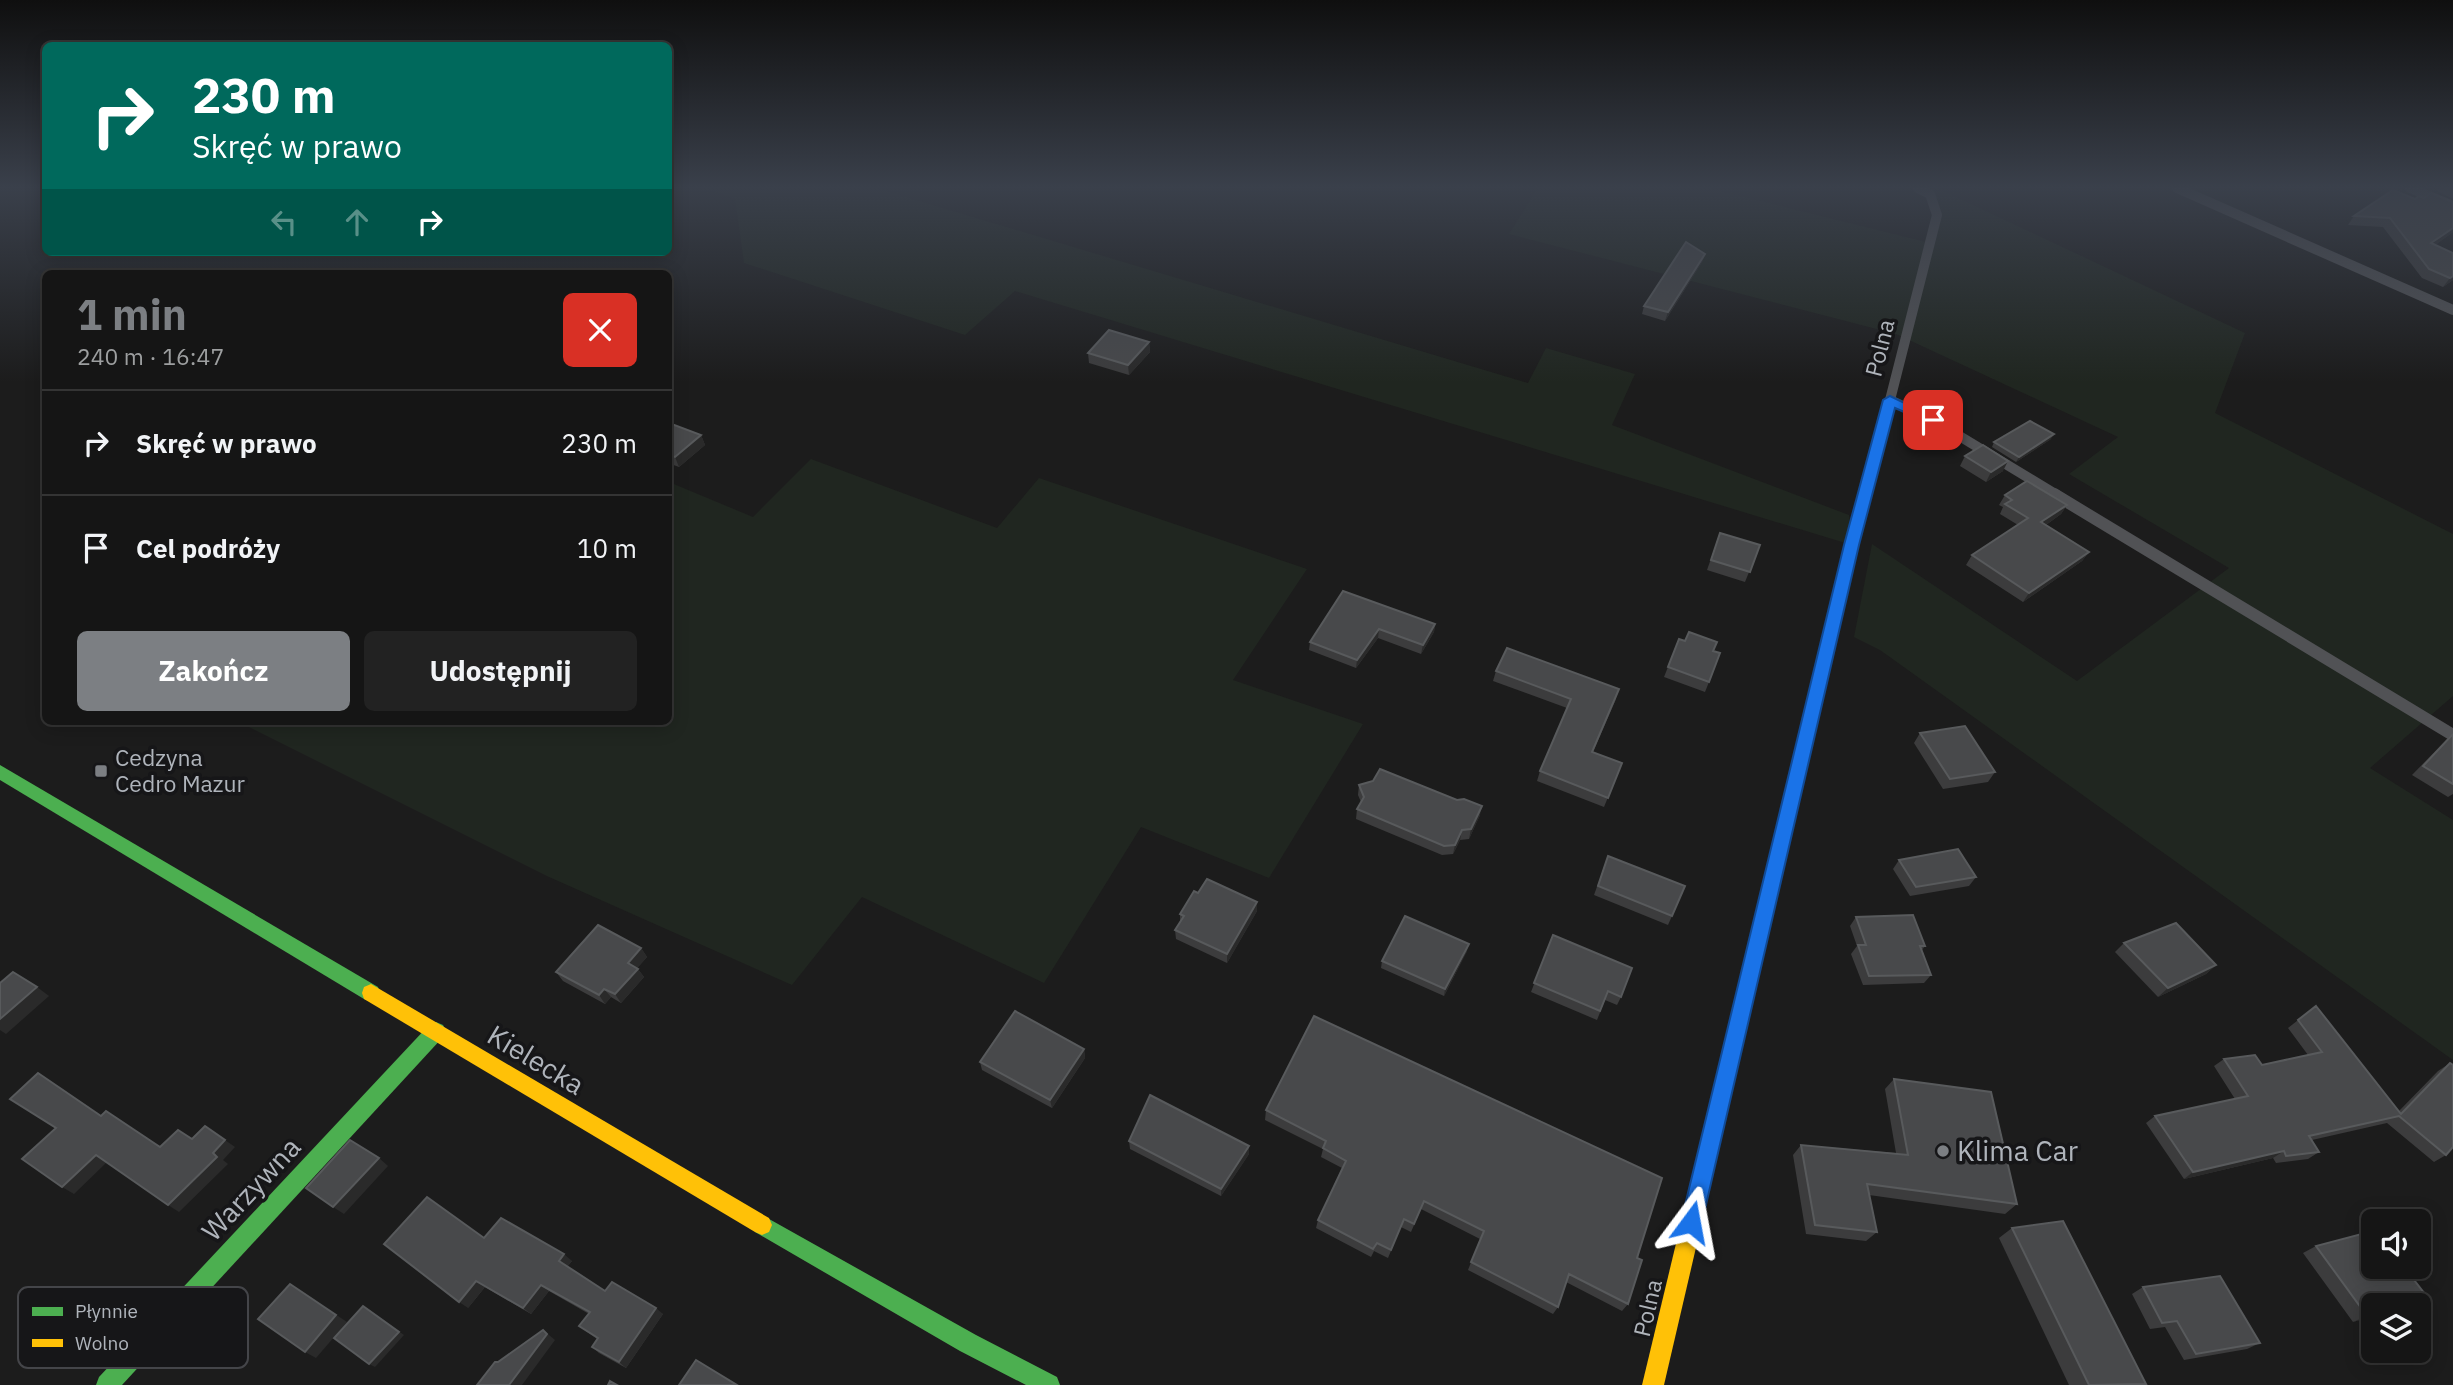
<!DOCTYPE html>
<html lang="pl">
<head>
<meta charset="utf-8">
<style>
  :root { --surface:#151515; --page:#222; --text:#f1f3f6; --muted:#9d9fa0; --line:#343434; --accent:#7c7f83 }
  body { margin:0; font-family:"IBM Plex Sans",sans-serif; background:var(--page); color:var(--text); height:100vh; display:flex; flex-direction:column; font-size:26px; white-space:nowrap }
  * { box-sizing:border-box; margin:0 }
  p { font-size:23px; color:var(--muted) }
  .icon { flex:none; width:38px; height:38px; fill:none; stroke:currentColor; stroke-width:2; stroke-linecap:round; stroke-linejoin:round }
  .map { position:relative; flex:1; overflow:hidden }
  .panel { position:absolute; left:42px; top:270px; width:630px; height:455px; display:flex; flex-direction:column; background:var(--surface); border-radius:10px; box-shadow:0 4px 18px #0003,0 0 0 2px var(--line) }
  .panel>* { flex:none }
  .guide { position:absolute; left:42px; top:42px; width:630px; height:214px; border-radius:10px; box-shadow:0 4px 18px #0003,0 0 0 2px var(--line); background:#00695c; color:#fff; overflow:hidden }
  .buttons { position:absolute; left:2361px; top:1209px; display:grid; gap:14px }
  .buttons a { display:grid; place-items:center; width:70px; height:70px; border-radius:10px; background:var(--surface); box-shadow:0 4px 18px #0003,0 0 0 2px var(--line); font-size:35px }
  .pin { position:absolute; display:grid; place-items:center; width:60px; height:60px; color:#fff; margin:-30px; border-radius:14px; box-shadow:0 4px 10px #0006 }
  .me { position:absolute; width:77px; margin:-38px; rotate:13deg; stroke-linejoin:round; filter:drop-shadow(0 0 5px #0008) }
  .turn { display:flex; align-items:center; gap:24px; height:147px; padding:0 35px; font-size:32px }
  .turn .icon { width:91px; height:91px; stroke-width:2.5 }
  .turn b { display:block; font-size:49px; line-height:60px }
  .lanes { display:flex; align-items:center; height:66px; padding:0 35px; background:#0003; justify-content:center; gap:35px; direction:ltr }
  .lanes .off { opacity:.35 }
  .round { display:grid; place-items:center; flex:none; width:74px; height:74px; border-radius:10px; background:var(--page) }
  .summary { display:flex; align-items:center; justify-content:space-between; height:119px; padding:0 35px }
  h1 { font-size:42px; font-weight:700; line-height:52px; color:var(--accent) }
  .cta { display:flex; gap:14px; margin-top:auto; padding:14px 35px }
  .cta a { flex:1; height:80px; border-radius:10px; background:var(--accent); color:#fff; font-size:28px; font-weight:700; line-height:80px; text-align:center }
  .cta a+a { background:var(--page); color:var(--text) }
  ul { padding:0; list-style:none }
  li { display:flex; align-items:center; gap:21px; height:105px; padding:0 35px; border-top:2px solid var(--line) }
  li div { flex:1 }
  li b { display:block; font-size:26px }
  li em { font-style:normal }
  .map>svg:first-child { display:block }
</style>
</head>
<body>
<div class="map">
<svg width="2453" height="1385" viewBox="0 0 2453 1385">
  <rect width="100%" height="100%" fill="#1c1c1c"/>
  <g fill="#202620">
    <path d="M704,188H876L1528,383L1546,348L1635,374L1612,425L1849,515L1852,545L1015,291L965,335L744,263L735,199Z"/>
    <path d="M1538,188H1708L1930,243L1937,215L1930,194L1933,188H1937L2245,333L2215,413L2453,534V696L2370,768L2453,820V1060L1880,650L1854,637L1872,544L2077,681L2229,568L2069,474L2118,437L1896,334L1509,234Z"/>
    <path d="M811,459L997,528L1039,478L1307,569L1233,680L1363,724L1269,878L1141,827L1044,983L862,897L792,985L549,877L237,721H668L669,482L753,517Z"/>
  </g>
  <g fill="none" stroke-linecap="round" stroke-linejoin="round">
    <g stroke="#515255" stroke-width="10">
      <path d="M1918,188L1930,194L1937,215L1890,400L1933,420L2057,495"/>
      <path d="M2177,188L2453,310"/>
      <path d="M2410,188L2453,206"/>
    </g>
    <path stroke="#515255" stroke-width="12" d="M2054,494L2453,735"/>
    <g fill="#4caf50" fill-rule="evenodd">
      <path d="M1890,396L1896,400L1859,545L1725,1123L1722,1130L1715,1133L1708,1130L1705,1123L1845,545L1884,400Z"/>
      <path d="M0,765L378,987L380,993L378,999L371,1002L364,999L0,780Z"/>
      <path d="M436,1022L443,1025L446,1031L443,1037L122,1385H96L99,1377L429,1025Z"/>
      <path d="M762,1215L976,1335L1057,1377L1060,1385H1026L960,1351L755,1232L752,1225L755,1218Z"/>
    </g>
    <g fill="#ffc107" fill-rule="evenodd">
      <path d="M371,984L769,1218L772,1225L769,1232L762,1235L755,1232L364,999L362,993L364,987Z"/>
      <path d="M1715,1113L1722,1116L1725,1123L1664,1385H1642L1705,1123L1708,1116Z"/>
    </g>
  </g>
  <g fill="#3c3c3d">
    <path d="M2439,188H2453V199L2437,191Z"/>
    <path d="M2424,198L2453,232L2435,245L2453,280L2443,287L2422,278L2383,227L2348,225L2354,216L2415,199Z"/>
    <path d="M1705,254L1702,262L1665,321L1642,314L1644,306Z"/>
    <path d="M1149,342L1150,352L1129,375L1089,363L1088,353Z"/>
    <path d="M668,423L701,435L705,445L679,467L668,463Z"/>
    <path d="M2051,439L2016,462L1992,447L1994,442Z"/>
    <path d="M1965,456L2003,471L1986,482L1960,466Z"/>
    <path d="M2005,495L2067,505L2061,514L2046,525L2089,552L2082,561L2023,602L1966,565L1972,555L2018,525L2000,514L2003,507L1999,505Z"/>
    <path d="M1720,533L1760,545L1745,582L1707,570Z"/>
    <path d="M1343,591L1435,624L1434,632L1421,654L1378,638L1356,668L1309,650L1310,642Z"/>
    <path d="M1679,639L1713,651L1709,682L1705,692L1664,677Z"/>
    <path d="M1496,671L1616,699L1593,752L1622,763L1604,807L1537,781L1540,771L1567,708L1493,681Z"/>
    <path d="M1920,733L1995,772L1988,782L1943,789L1914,743Z"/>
    <path d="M2453,733V794L2448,797L2412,775Z"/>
    <path d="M1359,785L1480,815L1469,839L1460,840L1453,854L1442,855L1356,819L1357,809L1361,802L1358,795Z"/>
    <path d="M1608,856L1672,916L1668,925L1594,895Z"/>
    <path d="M1899,860L1976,877L1969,886L1910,896L1893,869Z"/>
    <path d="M1257,902V911L1227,963L1176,939L1175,930L1180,922V914Z"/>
    <path d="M1856,917L1925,946L1922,950L1931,975L1924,983L1863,985L1851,954L1857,946L1850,926Z"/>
    <path d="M1553,935L1621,997L1617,1005L1605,1000L1597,1020L1531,992Z"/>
    <path d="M2124,943L2216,965L2206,974L2158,997L2115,952Z"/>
    <path d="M641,948L647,957L637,968L644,977L621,1003L611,997L605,1004L563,981L556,972Z"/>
    <path d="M1467,951L1444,996L1381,968L1382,961Z"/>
    <path d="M2316,1006L2399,1111L2438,1071L2450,1063L2446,1155L2434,1162L2387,1123L2312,1140L2319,1152L2308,1159L2276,1163L2273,1158L2184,1179L2146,1123L2155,1116L2235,1099L2214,1066L2224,1059L2262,1065L2308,1055L2288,1028Z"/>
    <path d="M1084,1049L1085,1058L1052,1108L982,1070L980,1062Z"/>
    <path d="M1894,1079L2017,1204L2005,1214L1869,1195L1877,1232L1866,1241L1806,1234L1793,1155L1801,1145L1896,1153L1885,1089Z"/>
    <path d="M1266,1110L1637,1258L1628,1304L1622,1311L1566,1282L1558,1307L1553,1314L1468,1270L1480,1239L1421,1209L1411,1232L1401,1227L1388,1258L1374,1251L1371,1257L1316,1228L1318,1220L1342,1168L1321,1157L1323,1149L1265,1120Z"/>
    <path d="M1129,1141L1249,1154L1221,1196L1130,1149Z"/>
    <path d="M2012,1228L2145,1385H2069L1999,1238Z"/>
    <path d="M484,1238L572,1261L567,1267L605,1291L663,1314L626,1368L599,1353L592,1347L597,1339L579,1326L589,1314L549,1291L531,1314L485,1287L468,1308Z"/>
    <path d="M2316,1246L2413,1305L2373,1306V1316L2353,1322L2303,1253Z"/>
    <path d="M2143,1287L2260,1343L2247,1349L2184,1360L2165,1327L2150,1329L2132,1294Z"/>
  </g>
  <g fill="#2a2a2a">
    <path d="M2453,228V232L2424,253L2431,243Z"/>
    <path d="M1705,254L1702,262L1665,321L1668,312Z"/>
    <path d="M2453,276V280L2443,287L2450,278Z"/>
    <path d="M1149,342L1150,352L1129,375L1128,365Z"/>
    <path d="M2054,434L2051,439L2016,462L2019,457Z"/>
    <path d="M701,435L705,445L679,467L675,457Z"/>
    <path d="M2008,461L2003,471L1986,482L1991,472Z"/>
    <path d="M2067,505L2061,514L2036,532L2041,522Z"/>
    <path d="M2089,552L2082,561L2023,602L2029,593Z"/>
    <path d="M1435,624L1434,632L1421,654L1423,645Z"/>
    <path d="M1379,629L1378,638L1356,668L1357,660Z"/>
    <path d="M1619,689L1616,699L1588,761L1592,752Z"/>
    <path d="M1482,806L1480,815L1469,839L1471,829Z"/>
    <path d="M1462,830L1460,840L1453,854L1455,845Z"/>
    <path d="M1257,902V911L1227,963V954Z"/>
    <path d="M1469,944L1467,951L1444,996L1445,989Z"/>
    <path d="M641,948L647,957L634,972L628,963Z"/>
    <path d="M2216,965L2206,974L2158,997L2168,988Z"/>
    <path d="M638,969L644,977L621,1003L615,994Z"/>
    <path d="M37,987L49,996L6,1034L0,1030V1019Z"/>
    <path d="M604,989L611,997L605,1004L599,995Z"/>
    <path d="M1084,1049L1085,1058L1052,1108L1050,1100Z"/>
    <path d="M205,1126L235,1147L223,1160L228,1164L179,1212L168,1205L213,1153Z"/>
    <path d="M1249,1146V1154L1221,1196V1189Z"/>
    <path d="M2284,1151L2273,1158L2184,1179L2193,1172Z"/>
    <path d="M96,1155L107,1162L74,1194L62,1187Z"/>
    <path d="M379,1158L388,1166L344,1214L333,1207Z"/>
    <path d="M564,1254L572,1261L566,1268L559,1261Z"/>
    <path d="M476,1281L485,1287L468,1308L459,1302Z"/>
    <path d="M290,1284L347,1322L316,1358L305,1352Z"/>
    <path d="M541,1285L549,1291L531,1314L523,1308Z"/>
    <path d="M2428,1298L2413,1305L2402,1306Z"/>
    <path d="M363,1306L404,1335L375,1367L369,1364Z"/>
    <path d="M656,1308L663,1314L626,1368L619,1362Z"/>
    <path d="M2373,1314V1316L2353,1322L2367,1316Z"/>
    <path d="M543,1330L555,1340L522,1385H509Z"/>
  </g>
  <g fill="#48494b" stroke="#585a5c" stroke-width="2">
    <path d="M2393,190L2415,199L2419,196L2424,198L2431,193L2453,202V228L2431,243L2453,253V276L2450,278L2429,269L2390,218L2354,216Z"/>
    <path d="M1686,242L1705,254L1668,312L1644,306Z"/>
    <path d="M1109,330L1149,342L1128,365L1088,353Z"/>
    <path d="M2030,421L2054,434L2019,457L1994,442Z"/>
    <path d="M668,423H669L701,435L675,457L668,455Z"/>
    <path d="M1983,445L2008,461L1991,472L1965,456Z"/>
    <path d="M2027,481L2067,505L2041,522L2089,552L2029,593L1972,555L2028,518L2005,504L2012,500L2005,495Z"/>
    <path d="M1720,533L1760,545L1750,572L1711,560Z"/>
    <path d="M1343,591L1435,624L1423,645L1379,629L1357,660L1310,642Z"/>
    <path d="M1689,632L1717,642L1713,651L1720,653L1709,682L1668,667L1679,639L1685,641Z"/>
    <path d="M1507,648L1619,689L1592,752L1622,763L1608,798L1540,771L1571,699L1496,671Z"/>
    <path d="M1965,726L1995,772L1950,779L1920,733Z"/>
    <path d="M2453,734V784L2423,766Z"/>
    <path d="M1380,769L1457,800L1464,799L1482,806L1471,829L1462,830L1455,845L1444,846L1357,809L1364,797L1359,785L1373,781Z"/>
    <path d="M1958,849L1976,877L1916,887L1899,860Z"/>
    <path d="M1608,856L1685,886L1672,916L1598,886Z"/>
    <path d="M1207,879L1257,902L1227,954L1175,930L1184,916L1180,914L1194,891L1198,893Z"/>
    <path d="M1913,915L1925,946H1920L1931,975L1869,976L1858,945H1866L1856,917Z"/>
    <path d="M1405,916L1469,944L1445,989L1382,961Z"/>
    <path d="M2176,923L2216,965L2168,988L2124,943Z"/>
    <path d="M598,925L641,948L628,963L638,969L615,994L604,989L599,995L556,972Z"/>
    <path d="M1553,935L1632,968L1621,997L1608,991L1600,1011L1534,983Z"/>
    <path d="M13,972L37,987L0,1019V983Z"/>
    <path d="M2316,1006L2401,1114L2450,1063L2453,1065V1147L2446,1155L2399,1116L2309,1136L2319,1152L2286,1156L2284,1151L2193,1172L2155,1116L2248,1096L2224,1059L2255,1055L2262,1065L2322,1052L2298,1020Z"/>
    <path d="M1015,1011L1084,1049L1050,1100L980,1062Z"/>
    <path d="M1314,1016L1662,1178L1637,1258L1642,1260L1628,1304L1569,1274L1558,1307L1471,1262L1484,1231L1424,1201L1414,1224L1404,1219L1391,1250L1377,1243L1373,1249L1318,1220L1346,1161L1323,1148L1326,1141L1266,1110Z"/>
    <path d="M38,1073L101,1116L106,1111L160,1147L178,1130L192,1139L205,1126L225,1140L213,1153L217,1157L168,1205L96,1155L62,1187L22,1159L56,1128L10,1099Z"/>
    <path d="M1894,1079L1991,1092L2017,1204L1867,1184L1877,1232L1815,1225L1801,1145L1908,1155Z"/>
    <path d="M1150,1095L1249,1146L1221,1189L1129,1141Z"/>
    <path d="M350,1140L379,1158L333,1207L306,1188Z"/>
    <path d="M427,1197L484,1238L501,1218L564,1254L559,1261L605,1291L612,1282L656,1308L619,1362L592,1347L598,1338L579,1326L590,1312L541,1285L523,1308L476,1281L459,1302L384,1244Z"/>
    <path d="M2063,1221L2146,1384L2089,1385L2012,1228Z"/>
    <path d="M2373,1231V1267H2404L2428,1298L2402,1306H2373V1314L2367,1316L2316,1246Z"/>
    <path d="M2220,1276L2260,1343L2196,1354L2177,1321L2162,1323L2143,1287Z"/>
    <path d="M290,1284L336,1315L305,1352L258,1319Z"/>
    <path d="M363,1306L399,1332L369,1364L334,1338Z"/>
    <path d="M543,1330L547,1334L509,1385H477L495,1362H498Z"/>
    <path d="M696,1360L737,1385H679Z"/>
    <path d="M610,1381L617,1385H608Z"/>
  </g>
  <linearGradient id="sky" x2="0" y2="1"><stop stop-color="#0f0f0f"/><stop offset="0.49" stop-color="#3a404b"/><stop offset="1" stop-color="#3a404b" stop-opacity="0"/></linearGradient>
  <rect width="2453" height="382" fill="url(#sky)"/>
  <path fill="#1a73e8" stroke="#114b97" stroke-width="2" d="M1890,396L1940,420L1933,425L1929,423L1895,408L1859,545L1702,1222L1699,1230L1691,1233L1684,1230L1681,1222L1844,545L1883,400Z"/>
  <g fill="#7c7f83" stroke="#161618" stroke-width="2.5">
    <rect x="94" y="764" width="14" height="14" rx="3.5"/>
    <circle cx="1943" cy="1151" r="7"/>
  </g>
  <g text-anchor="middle" stroke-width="7" stroke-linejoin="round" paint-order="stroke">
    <g font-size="23" fill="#afb4bb" stroke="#161618">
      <text transform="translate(1880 348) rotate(-76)" y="8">Polna</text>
      <text transform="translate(1648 1308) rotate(-77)" y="8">Polna</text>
    </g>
    <g font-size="23" fill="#afb4bb" stroke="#161618" text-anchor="start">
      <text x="115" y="766">Cedzyna<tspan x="115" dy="26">Cedro Mazur</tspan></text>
    </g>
    <g font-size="28" fill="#afb4bb" stroke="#161618">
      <text transform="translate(536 1060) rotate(31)" y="10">Kielecka</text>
      <text transform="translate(251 1189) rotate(-47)" y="10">Warzywna</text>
    </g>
    <g font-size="28" fill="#afb4bb" stroke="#161618" text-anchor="start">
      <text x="1957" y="1161">Klima Car</text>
    </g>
  </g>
  <rect x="18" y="1287" width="230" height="81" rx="10" fill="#161618" stroke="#444549" stroke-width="2"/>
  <rect x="32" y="1307" width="31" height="9" fill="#4caf50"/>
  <rect x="32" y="1339" width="31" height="8" fill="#ffc107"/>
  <g font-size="19" fill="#afb4bb">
    <text x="75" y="1318">Płynnie</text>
    <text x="75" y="1350">Wolno</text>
  </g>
</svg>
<div class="buttons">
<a><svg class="icon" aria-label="sound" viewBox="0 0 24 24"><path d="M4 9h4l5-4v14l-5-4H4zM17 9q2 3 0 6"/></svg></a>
<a><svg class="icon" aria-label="layers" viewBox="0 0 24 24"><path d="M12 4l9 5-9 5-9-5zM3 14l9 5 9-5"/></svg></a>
</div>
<div class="pin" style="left:1933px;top:420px;background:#d93025"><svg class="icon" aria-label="arrive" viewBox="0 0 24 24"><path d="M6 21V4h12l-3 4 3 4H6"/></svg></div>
<svg class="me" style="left:1691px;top:1222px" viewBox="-20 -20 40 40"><path d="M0-17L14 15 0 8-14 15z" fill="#1a73e8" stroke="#fff" stroke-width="4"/></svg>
<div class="guide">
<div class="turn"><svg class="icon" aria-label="right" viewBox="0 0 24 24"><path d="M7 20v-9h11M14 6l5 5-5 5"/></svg><div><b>230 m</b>Skręć w prawo</div></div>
<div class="lanes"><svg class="icon off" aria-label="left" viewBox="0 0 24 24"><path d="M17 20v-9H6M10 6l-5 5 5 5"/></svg><svg class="icon off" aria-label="ahead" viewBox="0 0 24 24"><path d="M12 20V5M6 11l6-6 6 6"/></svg><svg class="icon" aria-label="right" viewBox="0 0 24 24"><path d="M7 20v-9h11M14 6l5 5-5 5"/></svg></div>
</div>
<section class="panel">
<div class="summary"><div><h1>1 min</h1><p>240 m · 16:47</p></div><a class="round" style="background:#d93025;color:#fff"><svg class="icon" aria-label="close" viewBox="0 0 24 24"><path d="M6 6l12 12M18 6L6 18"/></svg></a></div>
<ul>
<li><svg class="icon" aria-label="right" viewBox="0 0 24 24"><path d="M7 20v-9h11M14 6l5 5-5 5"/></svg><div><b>Skręć w prawo</b></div><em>230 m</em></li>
<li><svg class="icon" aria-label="arrive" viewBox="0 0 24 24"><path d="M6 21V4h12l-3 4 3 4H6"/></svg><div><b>Cel podróży</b></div><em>10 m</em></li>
</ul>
<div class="cta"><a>Zakończ</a><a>Udostępnij</a></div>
</section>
</div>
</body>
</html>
